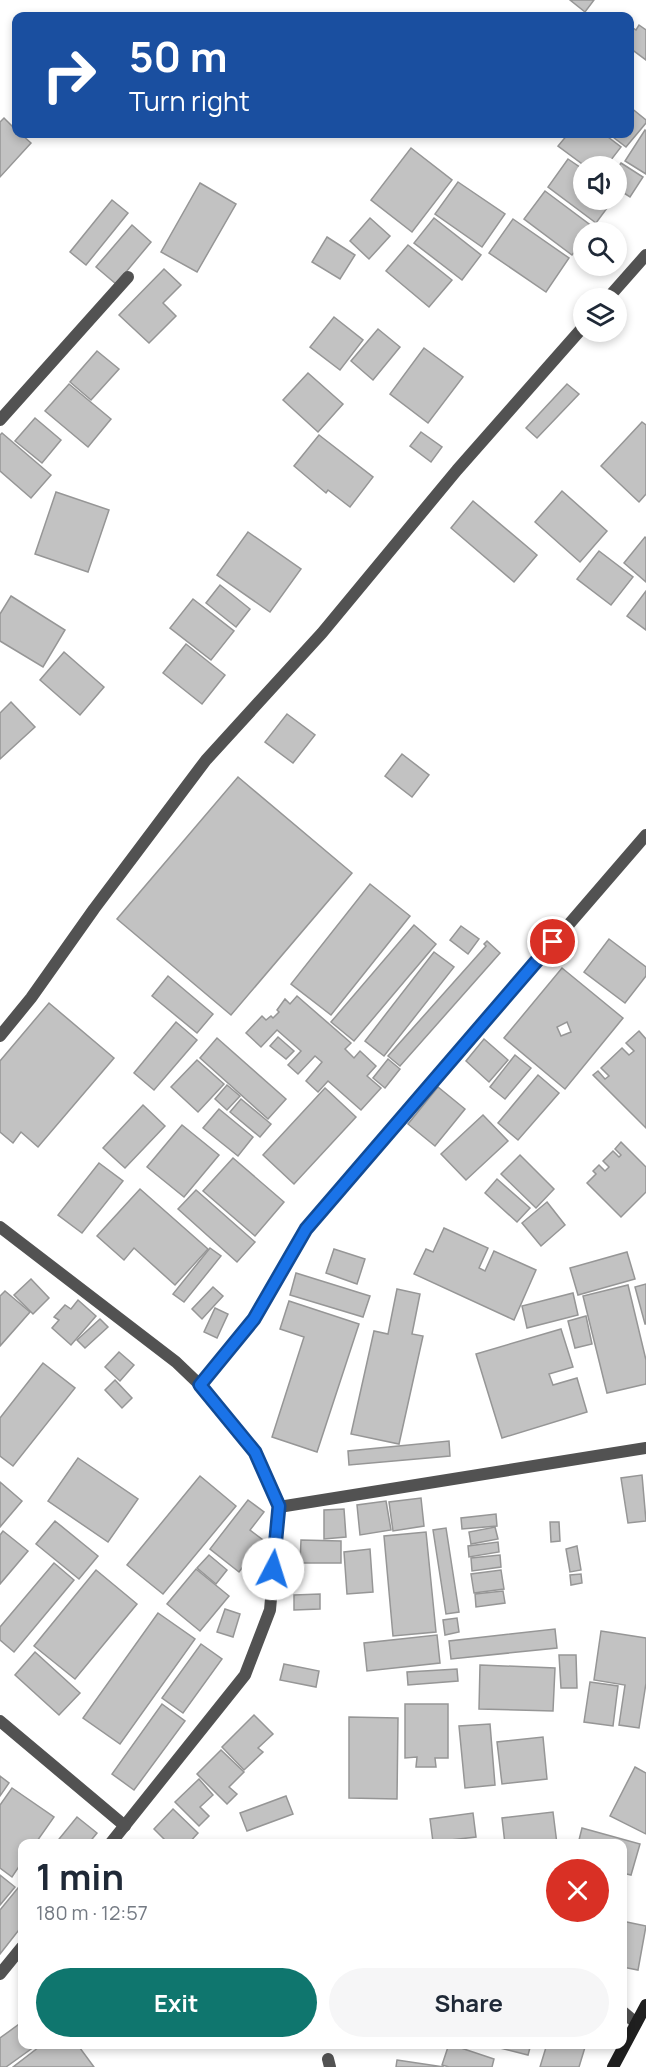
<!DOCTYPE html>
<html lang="en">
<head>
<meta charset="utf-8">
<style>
  :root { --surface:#fff; --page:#f6f6f7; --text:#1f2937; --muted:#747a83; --accent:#0f766e }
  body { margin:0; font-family:Manrope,sans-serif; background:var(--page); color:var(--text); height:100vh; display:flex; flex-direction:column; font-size:22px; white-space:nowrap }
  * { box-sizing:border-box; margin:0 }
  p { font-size:20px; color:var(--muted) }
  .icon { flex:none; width:33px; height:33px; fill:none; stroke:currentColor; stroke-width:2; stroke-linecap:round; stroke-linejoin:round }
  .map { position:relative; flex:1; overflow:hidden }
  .panel { position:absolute; left:18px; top:1839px; width:609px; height:210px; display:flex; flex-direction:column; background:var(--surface); border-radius:12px; box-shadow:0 3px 9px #0003 }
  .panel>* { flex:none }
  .hud { position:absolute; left:12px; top:12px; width:622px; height:126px; border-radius:12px; box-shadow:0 3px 9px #0003; background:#1a4fa0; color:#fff; overflow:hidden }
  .fabs { position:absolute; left:573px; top:156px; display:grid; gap:12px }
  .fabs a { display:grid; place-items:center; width:54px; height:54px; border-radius:50%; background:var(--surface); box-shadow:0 3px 9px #0003; font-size:30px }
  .pin { position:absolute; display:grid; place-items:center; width:51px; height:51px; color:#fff; margin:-26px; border:3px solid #fff; border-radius:50%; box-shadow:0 2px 6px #0007 }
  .me { position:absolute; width:66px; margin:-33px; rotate:5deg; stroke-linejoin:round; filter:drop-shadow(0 0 4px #0008) }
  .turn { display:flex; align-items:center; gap:21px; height:126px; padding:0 18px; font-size:27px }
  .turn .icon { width:78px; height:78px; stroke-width:2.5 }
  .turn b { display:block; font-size:42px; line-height:51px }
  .round { display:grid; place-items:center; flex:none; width:63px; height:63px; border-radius:32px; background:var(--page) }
  .head { display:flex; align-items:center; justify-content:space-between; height:102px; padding:0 18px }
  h1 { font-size:36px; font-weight:700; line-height:45px }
  .primary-button { display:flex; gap:12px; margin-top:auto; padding:12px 18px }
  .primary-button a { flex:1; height:69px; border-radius:36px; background:var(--accent); color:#fff; font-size:24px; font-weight:700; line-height:69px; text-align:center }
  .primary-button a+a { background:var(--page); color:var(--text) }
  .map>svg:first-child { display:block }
</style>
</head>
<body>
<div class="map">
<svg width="646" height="2067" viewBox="0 0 646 2067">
  <rect width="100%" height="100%" fill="#fff"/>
  <g fill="#c2c2c2" stroke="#969696" stroke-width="1.5" fill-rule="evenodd">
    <path d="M570,0H594L585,12Z"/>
    <path d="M639,25L646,30V60L630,48V26L636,30Z"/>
    <path d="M630,107L646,120V123L626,147L609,134H630Z"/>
    <path d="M4,118L16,130V134H21L31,143L0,177V122Z"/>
    <path d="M645,130L646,131V174L625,161Z"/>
    <path d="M568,134H604L621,147L607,165L609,166H585L558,146Z"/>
    <path d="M411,148L452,180L412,232L371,200Z"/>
    <path d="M568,159L584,170V200H613L596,223L548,187Z"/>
    <path d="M621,163L643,177L630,197L616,188V170Z"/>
    <path d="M458,182L505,214L482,247L435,214Z"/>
    <path d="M200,183L236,204L197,272L161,252Z"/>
    <path d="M545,191L593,227L589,232H584V239L572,255L524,219Z"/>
    <path d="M112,200L128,213L86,265L70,252Z"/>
    <path d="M370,218L390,236L369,259L350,241Z"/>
    <path d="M434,218L481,255L462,280L414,243Z"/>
    <path d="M513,219L569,258L546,292L489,253Z"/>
    <path d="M132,225L151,242L116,284L96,267Z"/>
    <path d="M327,237L355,255L340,279L312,262Z"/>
    <path d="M408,245L452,280L429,307L386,271Z"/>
    <path d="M164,269L181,285L163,303L176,316L149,343L119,315Z"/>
    <path d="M334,317L363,340L340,370L310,347Z"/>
    <path d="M378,329L400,347L373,380L351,361Z"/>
    <path d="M424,348L463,377L428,423L390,394Z"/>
    <path d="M97,351L119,369L91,400L70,382Z"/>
    <path d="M308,373L343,404L318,432L283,400Z"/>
    <path d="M69,384L111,419L88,447L45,411Z"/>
    <path d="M567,384L579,394L537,438L526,428Z"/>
    <path d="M35,418L61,440L42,463L15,441Z"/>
    <path d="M642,422L646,425V494L639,502L601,466Z"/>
    <path d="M421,432L442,447L431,462L410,446Z"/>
    <path d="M2,433L51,475L31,498L0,471V435Z"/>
    <path d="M319,435L373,477L350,507L328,490L326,493L294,466Z"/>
    <path d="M562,491L607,531L580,562L535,522Z"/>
    <path d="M56,492L109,510L88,572L35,554Z"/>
    <path d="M473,501L537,555L514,582L451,528Z"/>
    <path d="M248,532L301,569L270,612L217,575Z"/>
    <path d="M645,537L646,538V582L624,563Z"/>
    <path d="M599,551L633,577L611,605L577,579Z"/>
    <path d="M220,585L250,609L236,627L206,603Z"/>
    <path d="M646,591V630L627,616Z"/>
    <path d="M11,596L65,630L43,667L0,641V614Z"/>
    <path d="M193,599L234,631L211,660L170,628Z"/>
    <path d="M186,644L225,675L202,704L163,673Z"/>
    <path d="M64,652L104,687L80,715L40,680Z"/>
    <path d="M11,702L35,727L0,759V713Z"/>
    <path d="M287,714L315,735L293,763L265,742Z"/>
    <path d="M402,754L429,775L412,797L385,776Z"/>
    <path d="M238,777L352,873L231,1015L117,919Z"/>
    <path d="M370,884L410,916L331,1015L291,984Z"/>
    <path d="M414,925L436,944L354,1041L331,1022Z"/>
    <path d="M461,926L479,939L468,954L450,940Z"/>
    <path d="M609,939L646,967V976L625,1003L584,972Z"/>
    <path d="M487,941L500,953L400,1066L388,1056L486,946L484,944Z"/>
    <path d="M434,952L454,967L384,1056L365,1041Z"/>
    <path d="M562,968L623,1018L565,1089L504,1038ZM567,1022L571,1032L561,1036L557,1027Z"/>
    <path d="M168,976L213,1014L197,1033L152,996Z"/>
    <path d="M297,996L351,1043L345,1049L354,1058L360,1051L376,1066L367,1076L381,1088L361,1110L328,1081L318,1092L306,1081L322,1062L315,1056L298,1074L288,1065L301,1051L277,1030L261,1047L246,1033L262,1016L266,1020L271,1016L273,1018L279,1012L277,1010L285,999L290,1004Z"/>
    <path d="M49,1003L114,1058L38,1147L21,1132L13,1143L0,1132V1061Z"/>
    <path d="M176,1022L197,1040L154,1090L134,1073Z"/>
    <path d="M639,1031L646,1039V1128L593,1075L598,1071L605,1079L609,1076L601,1068L622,1048L629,1055L634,1051L626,1043Z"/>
    <path d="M278,1037L294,1051L286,1059L270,1046Z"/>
    <path d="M217,1038L286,1099L268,1119L200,1058Z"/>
    <path d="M484,1039L508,1060L489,1082L466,1061Z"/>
    <path d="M515,1055L531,1068L505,1099L490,1087Z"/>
    <path d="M388,1059L400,1069L385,1088L373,1078Z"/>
    <path d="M197,1060L224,1084L198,1112L171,1087Z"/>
    <path d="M538,1075L559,1093L518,1140L498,1123Z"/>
    <path d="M227,1085L240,1096L227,1110L215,1099Z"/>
    <path d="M438,1087L465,1109L435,1146L408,1124Z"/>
    <path d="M325,1088L356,1117L294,1184L263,1155Z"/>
    <path d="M241,1099L271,1124L260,1137L230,1112Z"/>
    <path d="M143,1105L165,1126L125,1168L103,1148Z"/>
    <path d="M219,1109L253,1137L238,1156L203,1128Z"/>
    <path d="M483,1115L508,1141L466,1180L441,1154Z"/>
    <path d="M182,1125L219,1155L184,1197L147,1167Z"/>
    <path d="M621,1142L646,1167V1192L621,1217L587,1183L596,1174L593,1171L599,1165L605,1171L609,1167L603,1161L613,1151L619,1157L621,1155L615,1149Z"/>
    <path d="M520,1155L554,1189L536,1208L501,1174Z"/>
    <path d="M233,1158L284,1202L255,1236L203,1191Z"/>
    <path d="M99,1163L123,1181L82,1233L58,1215Z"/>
    <path d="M497,1179L530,1208L517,1222L485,1193Z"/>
    <path d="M140,1189L208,1249L175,1285L134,1248L124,1260L97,1236Z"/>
    <path d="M196,1190L255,1242L237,1262L178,1209Z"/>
    <path d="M547,1202L565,1225L541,1246L522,1223Z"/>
    <path d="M444,1228L488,1248L479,1268L485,1271L494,1251L536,1270L514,1320L414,1274L426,1249L433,1252Z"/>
    <path d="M210,1248L221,1256L184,1302L173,1294Z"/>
    <path d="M334,1249L365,1259L357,1284L326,1273Z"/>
    <path d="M627,1252L635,1279L578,1295L570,1268Z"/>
    <path d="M296,1273L370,1296L363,1317L290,1295Z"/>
    <path d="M31,1279L49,1298L33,1314L14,1295Z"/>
    <path d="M646,1284V1324H645L635,1287Z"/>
    <path d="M628,1285L646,1360V1384L607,1393L583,1296Z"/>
    <path d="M213,1287L223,1296L202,1319L192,1309Z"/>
    <path d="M397,1289L420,1294L412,1334L423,1336L399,1444L351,1434L374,1331L388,1334Z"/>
    <path d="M5,1291L30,1312L0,1346V1296Z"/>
    <path d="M573,1293L578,1315L527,1328L522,1306Z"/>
    <path d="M78,1300L96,1316L71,1345L52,1328L59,1320L54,1317L65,1305L71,1309Z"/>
    <path d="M289,1301L359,1324L317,1452L272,1437L304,1337L280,1329Z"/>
    <path d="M215,1308L228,1314L217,1338L204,1332Z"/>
    <path d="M586,1316L592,1344L575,1348L568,1321Z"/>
    <path d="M100,1319L108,1327L85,1348L77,1340Z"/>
    <path d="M561,1329L573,1367L549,1374L553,1385L577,1378L587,1412L502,1438L476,1354Z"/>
    <path d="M119,1352L134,1365L120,1381L105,1367Z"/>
    <path d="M43,1363L75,1388L13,1466L0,1456V1418Z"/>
    <path d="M115,1380L132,1398L122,1408L105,1390Z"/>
    <path d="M449,1441L450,1456L349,1465L348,1451Z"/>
    <path d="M78,1458L138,1499L108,1542L48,1501Z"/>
    <path d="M642,1475L646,1521L628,1523L621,1478Z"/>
    <path d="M200,1476L236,1506L163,1594L127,1565Z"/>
    <path d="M0,1482L22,1501L0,1527Z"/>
    <path d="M421,1498L424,1526L393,1531L389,1502Z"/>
    <path d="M248,1500L264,1512L250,1530L263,1540L239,1572L210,1549Z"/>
    <path d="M386,1501L391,1530L360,1535L357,1505Z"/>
    <path d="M344,1509L346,1537L324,1539V1510Z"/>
    <path d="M496,1514L497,1526L462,1529L461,1518Z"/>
    <path d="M55,1521L98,1556L79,1579L36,1544Z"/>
    <path d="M550,1522H559L560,1541L551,1542Z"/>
    <path d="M495,1527L498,1539L471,1544L469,1532Z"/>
    <path d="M446,1528L459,1612L446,1614L433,1530Z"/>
    <path d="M3,1531L28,1551L0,1584V1535Z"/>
    <path d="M426,1532L436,1632L393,1636L384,1536Z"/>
    <path d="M301,1540L341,1541V1563H300Z"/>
    <path d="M498,1542L499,1552L469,1557L468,1546Z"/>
    <path d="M577,1546L581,1570L570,1572L566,1549Z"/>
    <path d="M370,1549L373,1592L347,1594L344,1552Z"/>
    <path d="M209,1555L227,1570L216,1584L197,1568Z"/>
    <path d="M500,1555L501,1567L472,1571L471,1558Z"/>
    <path d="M54,1563L74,1580L14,1652L0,1640V1627Z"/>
    <path d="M196,1569L229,1596L200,1631L167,1604Z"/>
    <path d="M96,1570L137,1604L75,1679L34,1646Z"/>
    <path d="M501,1570L504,1589L474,1593L471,1574Z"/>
    <path d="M581,1574L582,1583L571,1585L570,1575Z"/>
    <path d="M503,1591L505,1603L476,1607L475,1594Z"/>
    <path d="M320,1594V1609L294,1610V1595Z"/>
    <path d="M225,1609L240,1614L233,1637L217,1632Z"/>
    <path d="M158,1613L195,1639L120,1744L83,1718Z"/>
    <path d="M457,1618L459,1632L445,1635L443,1620Z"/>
    <path d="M555,1629L557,1648L451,1659L449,1641Z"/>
    <path d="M601,1631L646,1638V1683L639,1728L619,1725L625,1685L594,1680Z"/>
    <path d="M437,1635L440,1663L367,1671L364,1643Z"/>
    <path d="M201,1644L222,1659L183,1713L162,1698Z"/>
    <path d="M35,1652L80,1693L59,1715L15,1675Z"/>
    <path d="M559,1655H576L577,1688H561Z"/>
    <path d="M284,1664L319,1671L316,1687L280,1680Z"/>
    <path d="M480,1665L555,1668L553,1711L479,1709Z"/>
    <path d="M457,1669L458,1681L408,1685L407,1672Z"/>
    <path d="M590,1682L618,1686L613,1726L584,1722Z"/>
    <path d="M162,1704L185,1721L134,1790L112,1774Z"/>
    <path d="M405,1704H448V1758H435L436,1767H416L417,1757L405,1758Z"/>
    <path d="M254,1715L273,1734L258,1748L263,1752L244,1770L222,1747Z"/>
    <path d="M349,1717L398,1718L397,1799L349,1798Z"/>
    <path d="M490,1724L495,1785L465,1788L459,1726Z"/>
    <path d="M543,1737L547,1779L502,1784L497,1742Z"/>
    <path d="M221,1750L244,1772L229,1787L237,1794L227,1804L197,1774Z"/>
    <path d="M635,1767L646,1773V1834L610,1816Z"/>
    <path d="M0,1776L9,1783L0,1796Z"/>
    <path d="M199,1779L213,1795L200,1807L209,1816L199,1826L175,1802Z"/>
    <path d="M12,1788L54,1817L35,1844H22V1862L12,1877L0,1868V1805Z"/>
    <path d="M286,1796L293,1814L247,1831L240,1813Z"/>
    <path d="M173,1809L198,1833L188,1844H169L154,1829Z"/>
    <path d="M553,1812L557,1844H505L502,1818Z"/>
    <path d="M473,1813L476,1837L433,1842L430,1819Z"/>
    <path d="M77,1817L97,1833L88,1844H55Z"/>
    <path d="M582,1828L640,1844L631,1875L622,1873V1844H578Z"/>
    <path d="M0,1875L15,1887L0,1905Z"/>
    <path d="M22,1883V1926L0,1954V1910Z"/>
    <path d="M622,1921L646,1926L638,1970L622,1967Z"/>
    <path d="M22,2022V2044H38L6,2067H0V2038Z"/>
    <path d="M43,2044H77L94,2067H13Z"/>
    <path d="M449,2044L494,2059L492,2067H449L442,2065Z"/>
    <path d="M484,2044H531L528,2055Z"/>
    <path d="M547,2044H586L579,2067H540Z"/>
    <path d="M397,2060L444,2067H396Z"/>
  </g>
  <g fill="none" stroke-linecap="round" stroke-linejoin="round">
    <g stroke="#525252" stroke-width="12">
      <path d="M608,298L646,255"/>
      <path d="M0,420L128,277"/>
      <path d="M0,1036L31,998L94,909L206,760L322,633L457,470L584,326"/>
      <path d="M0,1227L176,1362L200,1385L255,1452L279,1507L270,1610L245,1675L110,1844"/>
      <path d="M200,1385L254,1319L306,1229L646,835"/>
      <path d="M279,1507L646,1448"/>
      <path d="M0,1721L125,1826"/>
      <path d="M0,1974L22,1947"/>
      <path d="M622,2011L636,2023"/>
      <path d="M328,2059L330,2067"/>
    </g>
    <path stroke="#1f1f1f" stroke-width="12" d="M613,2067L646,2005"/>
  </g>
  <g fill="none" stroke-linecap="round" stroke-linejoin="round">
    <g stroke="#114b97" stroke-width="15">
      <path id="route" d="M273,1569L279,1506L255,1452L200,1385L254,1319L306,1229L553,942"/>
    </g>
    <use href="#route" stroke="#1a73e8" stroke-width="10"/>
  </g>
</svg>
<div class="fabs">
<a><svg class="icon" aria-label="sound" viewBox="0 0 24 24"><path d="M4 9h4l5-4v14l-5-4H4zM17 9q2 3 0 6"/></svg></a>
<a><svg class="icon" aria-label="search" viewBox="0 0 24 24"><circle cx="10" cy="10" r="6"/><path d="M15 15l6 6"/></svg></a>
<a><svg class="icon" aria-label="layers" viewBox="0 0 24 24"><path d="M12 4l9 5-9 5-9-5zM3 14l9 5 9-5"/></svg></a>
</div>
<div class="pin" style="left:553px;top:942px;background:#d93025"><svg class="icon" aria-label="arrive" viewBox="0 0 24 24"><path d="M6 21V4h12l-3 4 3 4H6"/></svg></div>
<svg class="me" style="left:273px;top:1569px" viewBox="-20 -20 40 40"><circle r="19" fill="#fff"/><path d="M0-13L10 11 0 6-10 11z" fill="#1a73e8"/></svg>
<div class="hud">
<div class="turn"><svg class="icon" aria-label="right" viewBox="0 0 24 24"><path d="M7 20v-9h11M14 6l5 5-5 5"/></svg><div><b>50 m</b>Turn right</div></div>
</div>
<section class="panel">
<div class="head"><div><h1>1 min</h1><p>180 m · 12:57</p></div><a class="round" style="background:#d93025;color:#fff"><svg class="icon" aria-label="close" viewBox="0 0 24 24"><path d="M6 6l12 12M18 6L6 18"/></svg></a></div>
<div class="primary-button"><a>Exit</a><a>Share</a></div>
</section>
</div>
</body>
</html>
